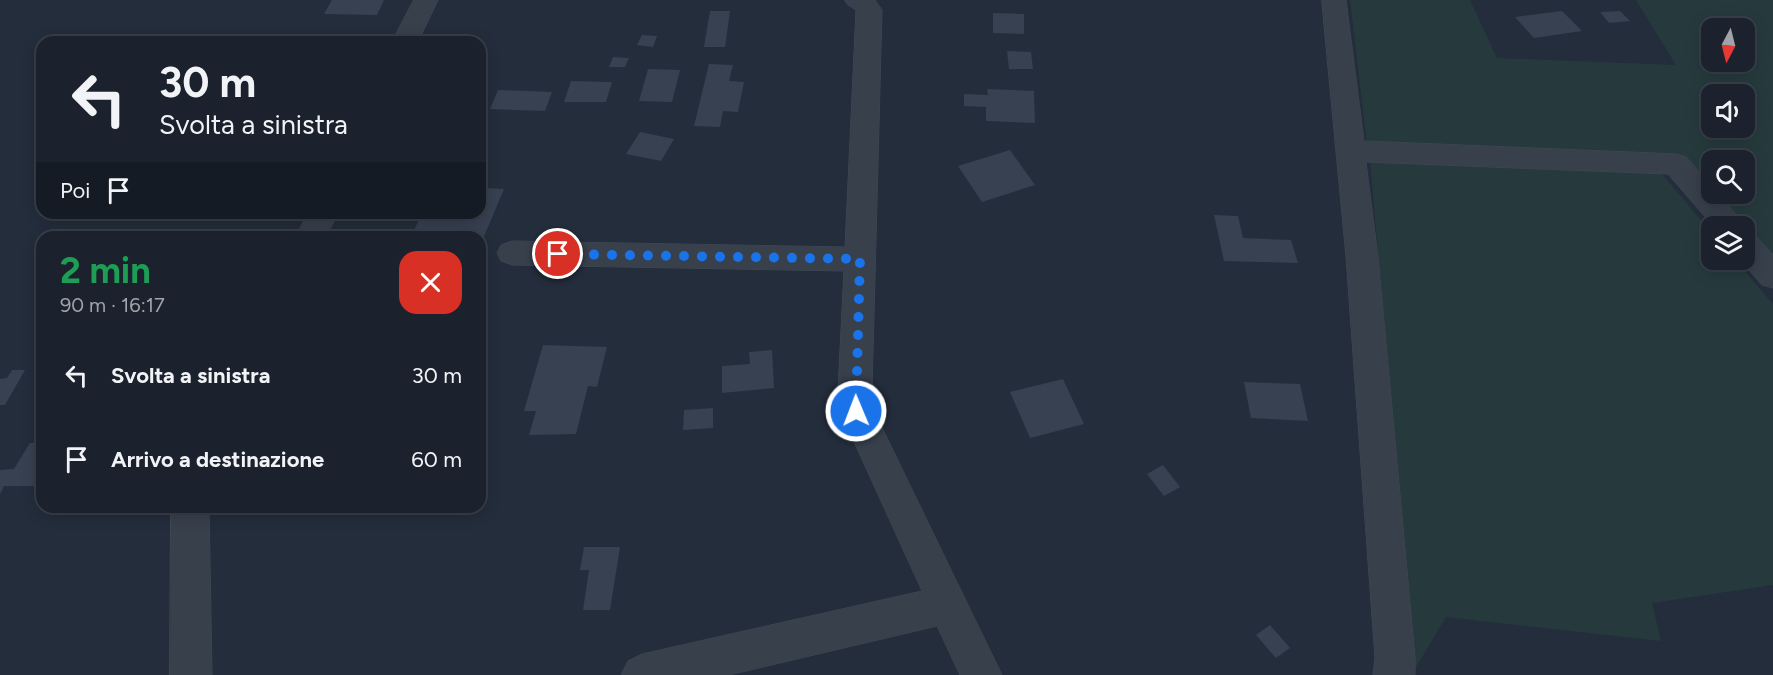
<!DOCTYPE html>
<html lang="it">
<head>
<meta charset="utf-8">
<style>
  :root { --surface:#1b222d; --page:#282f39; --text:#f1f3f6; --muted:#a0a4aa; --line:#393f49 }
  body { margin:0; font-family:Figtree,sans-serif; background:var(--page); color:var(--text); height:100vh; display:flex; flex-direction:column; font-size:22px; white-space:nowrap }
  * { box-sizing:border-box; margin:0 }
  p { font-size:20px; color:var(--muted) }
  .icon { flex:none; width:33px; height:33px; fill:none; stroke:currentColor; stroke-width:2; stroke-linecap:round; stroke-linejoin:round }
  .map { position:relative; flex:1; overflow:hidden }
  .side { position:absolute; left:36px; top:231px; width:450px; height:282px; display:flex; flex-direction:column; background:var(--surface); border-radius:18px; box-shadow:0 3px 15px #0003,0 0 0 2px var(--line) }
  .side>* { flex:none }
  .hud { position:absolute; left:36px; top:36px; width:450px; height:183px; border-radius:18px; box-shadow:0 3px 15px #0003,0 0 0 2px var(--line); background:#1b222d; color:var(--text); overflow:hidden }
  .needle { width:39px; rotate:187deg }
  .buttons { position:absolute; left:1701px; top:18px; display:grid; gap:12px }
  .buttons a { display:grid; place-items:center; width:54px; height:54px; border-radius:12px; background:var(--surface); box-shadow:0 3px 15px #0003,0 0 0 2px var(--line); font-size:30px }
  .pin { position:absolute; display:grid; place-items:center; width:51px; height:51px; color:#fff; margin:-26px; border:3px solid #fff; border-radius:50%; box-shadow:0 2px 6px #0007 }
  .me { position:absolute; width:66px; margin:-33px; rotate:359deg; stroke-linejoin:round; filter:drop-shadow(0 0 4px #0008) }
  .turn { display:flex; align-items:center; gap:21px; height:126px; padding:0 24px; font-size:27px }
  .turn .icon { width:78px; height:78px; stroke-width:2.5 }
  .turn b { display:block; font-size:42px; line-height:51px }
  .then { display:flex; align-items:center; height:57px; padding:0 24px; background:#0003; gap:12px; font-size:22px }
  .round { display:grid; place-items:center; flex:none; width:63px; height:63px; border-radius:18px; background:var(--page) }
  .headline { display:flex; align-items:center; justify-content:space-between; height:102px; padding:0 24px }
  h1 { font-size:36px; font-weight:700; line-height:45px; color:#1e9e55 }
  ul { padding:0; list-style:none }
  li { display:flex; align-items:center; gap:18px; height:84px; padding:0 24px }
  li div { flex:1 }
  li b { display:block; font-size:22px }
  li em { font-style:normal }
  .map>svg:first-child { display:block }
</style>
</head>
<body>
<div class="map">
<svg width="1773" height="675" viewBox="0 0 1773 675">
  <rect width="100%" height="100%" fill="#242d3c"/>
  <g fill="#263a3d" fill-rule="evenodd">
    <path d="M1350,0H1470L1497,58L1676,65L1636,0H1773V264L1717,194H1744V160H1712L1711,187L1682,158L1367,144ZM1712,28H1744V62H1712ZM1712,94H1744V128H1712Z"/>
    <path d="M1370,162L1662,174L1711,232L1712,260H1735L1773,304V585L1652,603L1661,641L1446,617L1415,669Z"/>
  </g>
  <g fill="#374152">
    <path d="M332,0H384L377,15L324,14Z"/>
    <path d="M710,11H730L725,47H704Z"/>
    <path d="M1562,11L1582,31L1534,38L1515,17Z"/>
    <path d="M1620,11L1630,21L1609,23L1600,12Z"/>
    <path d="M993,13L1024,14V34L993,33Z"/>
    <path d="M642,35L657,36L653,47L637,45Z"/>
    <path d="M1007,51L1031,52L1033,69H1009Z"/>
    <path d="M613,57L629,58L625,67H609Z"/>
    <path d="M709,64L733,65L729,81L744,82L738,112L723,111L720,127L694,126Z"/>
    <path d="M648,69L680,70L672,102L639,101Z"/>
    <path d="M571,81L612,82L606,102H564Z"/>
    <path d="M987,89L1034,91L1035,123L986,121V107L964,106V94L988,95Z"/>
    <path d="M498,90L552,92L545,111L490,109Z"/>
    <path d="M640,132L674,139L661,161L626,154Z"/>
    <path d="M1010,150L1035,185L982,202L958,166Z"/>
    <path d="M486,188L504,189L480,246V237H411L422,213H480V200Z"/>
    <path d="M1214,215L1238,216L1243,238L1291,240L1298,263L1224,261Z"/>
    <path d="M543,345L607,347L597,387L588,386L576,434L529,435L536,411H524Z"/>
    <path d="M772,350L774,388L722,393V366L750,364L749,352Z"/>
    <path d="M12,370H25L5,405H0V379L7,378Z"/>
    <path d="M1063,379L1084,424L1030,438L1010,392Z"/>
    <path d="M1244,382L1300,384L1308,421L1251,418Z"/>
    <path d="M713,408V428L683,430L684,410Z"/>
    <path d="M30,443H42V486H4L0,494V470L14,469Z"/>
    <path d="M1163,465L1180,487L1164,496L1147,474Z"/>
    <path d="M584,547H620L610,610H583L589,570H580Z"/>
    <path d="M1270,625L1290,648L1276,658L1256,635Z"/>
  </g>
  <g fill="none" stroke-linecap="round" stroke-linejoin="round">
    <g stroke="#414955" stroke-width="1">
      <g id="minor">
        <path d="M414,0H438L418,42H392Z"/>
        <path d="M845,0H875L882,10L872,390L874,411L1002,675H960L937,626L729,675H621L628,661L642,654L922,591L840,411L838,390L844,271L512,265L501,261L497,253L501,245L512,241L845,247L856,10L848,5Z"/>
        <path d="M1322,0H1346L1364,141L1676,154L1686,157L1712,185V194H1719L1745,226H1713L1668,174L1366,162L1378,257L1415,658V675H1373L1375,658L1346,257Z"/>
        <path d="M308,213H338L326,237H296Z"/>
        <path d="M1744,231L1755,235L1773,255V288L1762,285L1740,260H1744Z"/>
        <path d="M171,507H209L212,675H170Z"/>
      </g>
    </g>
    <use href="#minor" fill="#38404c" fill-rule="evenodd"/>
  </g>
  <g fill="none" stroke-linecap="round" stroke-linejoin="round">
    <path stroke="#1a73e8" stroke-width="10" stroke-dasharray="0 18" d="M558,254L860,259L856,411"/>
  </g>
</svg>
<div class="buttons">
<a><svg class="needle" viewBox="-14 -14 28 28"><path d="M0-13l5 13h-10z" fill="#e53935"/><path d="M0 13l5-13h-10z" fill="#a0a4aa"/></svg></a>
<a><svg class="icon" aria-label="sound" viewBox="0 0 24 24"><path d="M4 9h4l5-4v14l-5-4H4zM17 9q2 3 0 6"/></svg></a>
<a><svg class="icon" aria-label="search" viewBox="0 0 24 24"><circle cx="10" cy="10" r="6"/><path d="M15 15l6 6"/></svg></a>
<a><svg class="icon" aria-label="layers" viewBox="0 0 24 24"><path d="M12 4l9 5-9 5-9-5zM3 14l9 5 9-5"/></svg></a>
</div>
<div class="pin" style="left:558px;top:254px;background:#d93025"><svg class="icon" aria-label="arrive" viewBox="0 0 24 24"><path d="M6 21V4h12l-3 4 3 4H6"/></svg></div>
<svg class="me" style="left:856px;top:411px" viewBox="-20 -20 40 40"><circle r="17" fill="#1a73e8" stroke="#fff" stroke-width="3"/><path d="M0-11L8 9 0 5-8 9z" fill="#fff"/></svg>
<div class="hud">
<div class="turn"><svg class="icon" aria-label="left" viewBox="0 0 24 24"><path d="M17 20v-9H6M10 6l-5 5 5 5"/></svg><div><b>30 m</b>Svolta a sinistra</div></div>
<div class="then">Poi<svg class="icon" aria-label="arrive" viewBox="0 0 24 24"><path d="M6 21V4h12l-3 4 3 4H6"/></svg></div>
</div>
<section class="side">
<div class="headline"><div><h1>2 min</h1><p>90 m · 16:17</p></div><a class="round" style="background:#d93025;color:#fff"><svg class="icon" aria-label="close" viewBox="0 0 24 24"><path d="M6 6l12 12M18 6L6 18"/></svg></a></div>
<ul>
<li><svg class="icon" aria-label="left" viewBox="0 0 24 24"><path d="M17 20v-9H6M10 6l-5 5 5 5"/></svg><div><b>Svolta a sinistra</b></div><em>30 m</em></li>
<li><svg class="icon" aria-label="arrive" viewBox="0 0 24 24"><path d="M6 21V4h12l-3 4 3 4H6"/></svg><div><b>Arrivo a destinazione</b></div><em>60 m</em></li>
</ul>
</section>
</div>
</body>
</html>
